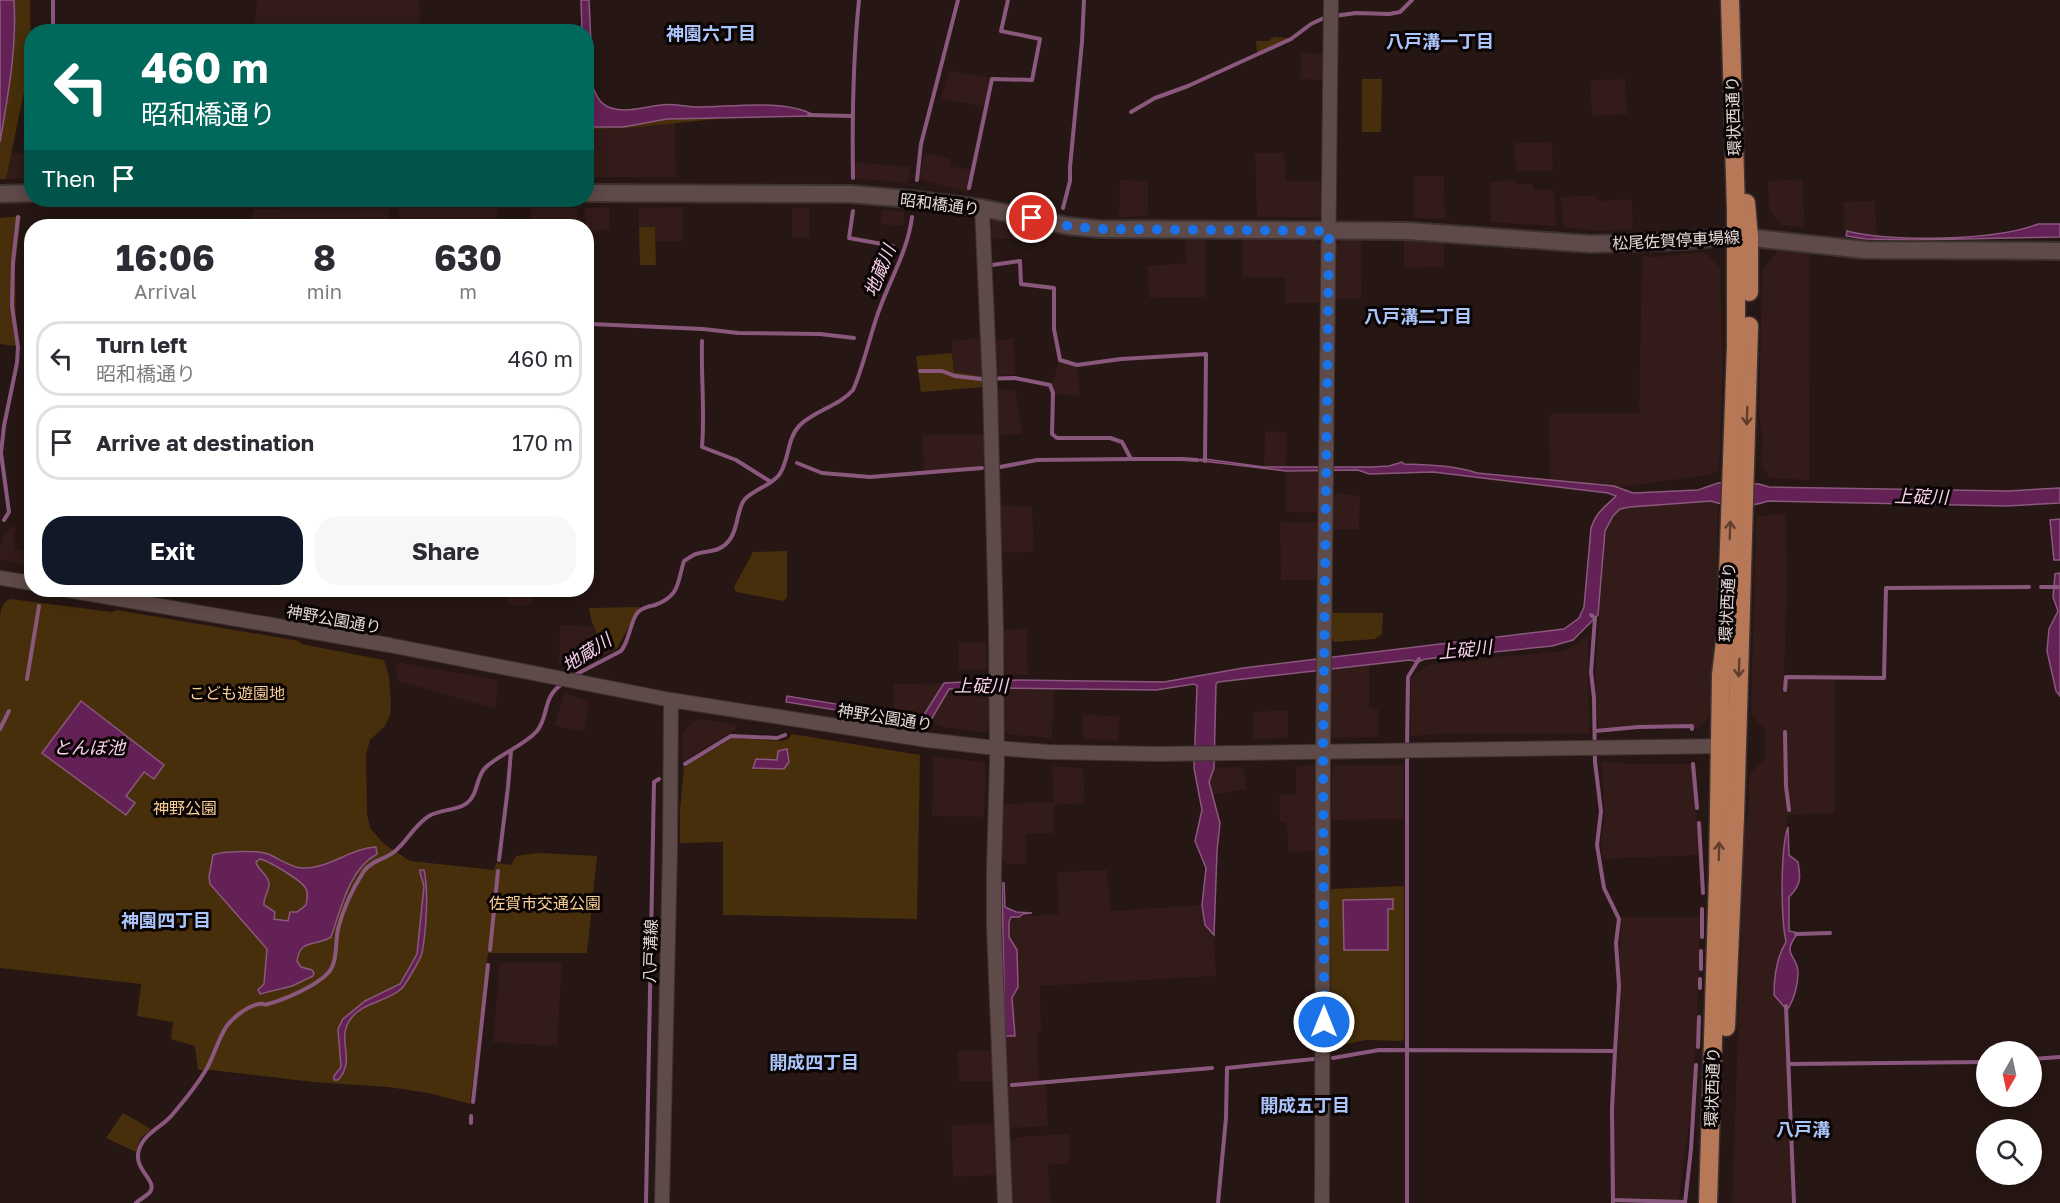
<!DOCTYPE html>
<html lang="en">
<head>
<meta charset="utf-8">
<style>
  :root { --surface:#fff; --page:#f7f7f7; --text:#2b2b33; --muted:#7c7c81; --line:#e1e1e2; --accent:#111827 }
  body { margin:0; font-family:"Golos Text","Noto Sans JP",sans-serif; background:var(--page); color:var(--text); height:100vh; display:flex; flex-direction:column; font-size:22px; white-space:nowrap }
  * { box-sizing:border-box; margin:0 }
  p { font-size:20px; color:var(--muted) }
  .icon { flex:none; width:33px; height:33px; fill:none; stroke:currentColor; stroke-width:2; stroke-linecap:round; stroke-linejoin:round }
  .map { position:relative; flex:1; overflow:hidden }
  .sheet { position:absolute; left:24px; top:219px; width:570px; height:378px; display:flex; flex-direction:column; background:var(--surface); border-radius:24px; box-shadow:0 3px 15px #0003 }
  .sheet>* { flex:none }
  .banner { position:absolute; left:24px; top:24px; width:570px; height:183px; border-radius:24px; box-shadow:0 3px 15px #0003; background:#00695c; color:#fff; overflow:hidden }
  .needle { width:39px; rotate:189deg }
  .fabs { position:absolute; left:1976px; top:1041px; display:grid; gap:12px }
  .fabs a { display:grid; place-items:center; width:66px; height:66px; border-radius:50%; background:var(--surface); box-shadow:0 3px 15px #0003; font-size:30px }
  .pin { position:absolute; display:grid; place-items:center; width:51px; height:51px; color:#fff; margin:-26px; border:3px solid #fff; border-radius:50%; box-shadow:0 2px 6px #0007 }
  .me { position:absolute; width:66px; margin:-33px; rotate:0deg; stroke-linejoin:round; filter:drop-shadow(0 0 4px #0008) }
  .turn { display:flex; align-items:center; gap:21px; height:126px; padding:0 18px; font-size:27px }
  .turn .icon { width:78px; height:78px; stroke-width:2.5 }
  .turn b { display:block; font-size:42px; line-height:51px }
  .then { display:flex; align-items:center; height:57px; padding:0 18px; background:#0003; gap:12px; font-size:22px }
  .eta { display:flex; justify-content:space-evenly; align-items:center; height:102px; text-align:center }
  .eta b { font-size:36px; font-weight:700; line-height:42px }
  .action { display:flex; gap:12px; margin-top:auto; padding:12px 18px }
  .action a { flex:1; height:69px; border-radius:24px; background:var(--accent); color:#fff; font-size:24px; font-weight:700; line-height:69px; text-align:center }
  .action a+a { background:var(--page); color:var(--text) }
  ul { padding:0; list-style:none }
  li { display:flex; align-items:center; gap:18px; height:75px; margin:0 12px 9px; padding:0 6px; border:3px solid var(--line); border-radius:24px }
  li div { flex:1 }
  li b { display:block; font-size:22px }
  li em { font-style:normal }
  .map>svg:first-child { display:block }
</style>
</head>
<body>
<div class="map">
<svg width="2060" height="1203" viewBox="0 0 2060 1203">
  <rect width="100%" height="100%" fill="#261614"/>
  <g fill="#321b19">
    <path d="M257,0H419L421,31H253Z"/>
    <path d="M1301,53L1323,54V80L1300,79Z"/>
    <path d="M949,71L991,78L985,107L941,98Z"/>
    <path d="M1625,79L1627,114L1592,116L1590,80Z"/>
    <path d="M675,123L676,177H587L586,129L628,128Z"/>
    <path d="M1552,142L1553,171H1516L1514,143Z"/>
    <path d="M31,144V178L6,179L11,153L29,154Z"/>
    <path d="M927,153L950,159V166L972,170L969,192L920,180L923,157Z"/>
    <path d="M1255,153H1284L1286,181H1322V217H1257Z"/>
    <path d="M852,162L911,167L908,183L852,178Z"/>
    <path d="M1414,176H1444L1445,219L1414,218Z"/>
    <path d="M1802,179L1805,227L1781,225L1769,210L1768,181Z"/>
    <path d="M1120,180L1148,181V215L1119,218Z"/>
    <path d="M1515,180V184H1533V190H1554L1556,226L1491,222L1490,182Z"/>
    <path d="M1596,195L1597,201L1632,199L1633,229L1598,231L1563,227L1561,197Z"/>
    <path d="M1875,201L1877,236L1844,230L1843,202Z"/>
    <path d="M683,207V241H655V227H639V208Z"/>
    <path d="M389,208V226H253V209Z"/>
    <rect x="399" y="208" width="98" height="18"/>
    <path d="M531,208H577L578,226H531Z"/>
    <path d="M584,208H609V230L587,231Z"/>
    <rect x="792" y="208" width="17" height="29"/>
    <path d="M882,210L904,212V226L880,224Z"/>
    <path d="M996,219L1023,223L1021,240L990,238L992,222Z"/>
    <path d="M1185,236L1206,238V297L1149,298L1147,266L1186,263Z"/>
    <path d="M1242,238L1315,239L1321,246L1320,303H1285V278L1242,277Z"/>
    <path d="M1342,238L1362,239L1361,299H1335L1336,246Z"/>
    <path d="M1404,238L1444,240V267L1404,268Z"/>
    <path d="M1780,248L1810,252L1809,480L1770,478L1761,466L1762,437L1759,413L1762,271Z"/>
    <path d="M1704,252L1720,267L1723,369L1719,470L1709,475L1621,487L1550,480L1549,418L1553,413H1639L1642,256L1654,257Z"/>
    <path d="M981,338L994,341L1014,338L1015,375L983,376L953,372L952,341Z"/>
    <path d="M1060,360L1077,365L1080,396L1055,394L1051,384Z"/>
    <path d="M996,390H1015L1022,434L998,435Z"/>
    <path d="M1265,431L1287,432L1286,467H1264Z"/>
    <path d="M922,435H985L983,468L924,472Z"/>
    <path d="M1286,471H1318V513L1286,512Z"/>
    <path d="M1337,493L1360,496L1359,529L1333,530V498Z"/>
    <path d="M1712,501L1718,504L1717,589L1709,718L1696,729L1693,724L1639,725L1598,729L1595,676L1605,531L1613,516L1620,509L1630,507Z"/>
    <path d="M1000,505L1032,507L1034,552L1001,553Z"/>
    <path d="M1786,514L1787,590L1784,675L1835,676V813L1787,815L1784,929L1792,1203H1732L1742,914V852L1748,814L1749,775L1765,759V730L1751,714L1756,516Z"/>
    <path d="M1280,522H1318L1317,580H1281Z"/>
    <path d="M15,524L14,550L28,552L27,566L0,559V546L3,536Z"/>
    <path d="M508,590H533L532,605H507Z"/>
    <path d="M560,625L592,626L606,643L617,649L581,667L559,664Z"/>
    <path d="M1027,629L1028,675L1005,674L1003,630Z"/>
    <path d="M1588,636L1589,734L1460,733L1411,736V678L1428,665L1473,661L1482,658L1564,651Z"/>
    <path d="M986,642L987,669L959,670V643Z"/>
    <path d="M398,662L498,680L496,709L398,681L395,670Z"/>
    <path d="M1369,665V708L1378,709V737L1334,738L1331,736L1332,669Z"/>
    <path d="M944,683L932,702L948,689L989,688V724L985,733L943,727L935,724L932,717L935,712L922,718L894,713V684Z"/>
    <path d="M1005,688L1054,689L1052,738L1011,735L1005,732Z"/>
    <path d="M565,693L590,702L584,731L554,726Z"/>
    <path d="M1288,710V738L1253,739V712Z"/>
    <path d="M1083,714L1119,717L1118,740L1082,739Z"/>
    <path d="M702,719L737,725L736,730L682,762L683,732L694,721Z"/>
    <path d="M933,756L983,762L986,766L984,817L932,816Z"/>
    <path d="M1601,762L1638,764H1692L1700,855L1603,859L1601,840L1605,818Z"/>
    <path d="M1317,765L1316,851L1289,852L1286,823L1280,822L1279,794H1296V766Z"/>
    <path d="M1335,765H1403V819L1331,820L1332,770Z"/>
    <path d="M1052,766L1083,768L1085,803L1054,805V833L1026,834V864H1008L1001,858L1003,804L1053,802Z"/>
    <path d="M1243,767L1246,789L1212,795L1209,782L1214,768Z"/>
    <path d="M1107,870L1111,911L1202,905L1205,926L1214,935L1216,976L1040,986L1041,1031H1037L1039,1082H1046L1048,1126L1009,1128L1005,1036H1015L1003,921L1008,922L1011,917L1059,914L1057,872Z"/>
    <path d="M1622,917H1700L1697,1032L1691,1111L1679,1200L1614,1199V1110L1621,987L1619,948Z"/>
    <path d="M500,963H562L557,1046L493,1042Z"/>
    <path d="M957,1051H993L994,1081L959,1082Z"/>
    <path d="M996,1124L997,1175L953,1177L951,1125Z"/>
    <path d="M1069,1134L1070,1163L1048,1165L1051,1203H1011L1010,1143L1018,1137Z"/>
  </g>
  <g fill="#472f0b">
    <path d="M14,0H30L31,48L24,92L6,179H0C0,166 0,153 0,141C5,92 17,49 14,0Z"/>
    <path d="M1274,37L1291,38L1257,53L1256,41H1268Z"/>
    <path d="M1362,79H1382L1381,132H1362Z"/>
    <path d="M737,117L628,128L587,129L586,127H623L667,119Z"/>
    <path d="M21,216L15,267L16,346L0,344V218Z"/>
    <path d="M639,227H655L656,265H640Z"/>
    <path d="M952,353L954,372L983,376V387L921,392L916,356Z"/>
    <path d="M787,551V597L783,601L736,592L734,587L753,552Z"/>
    <path d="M10,599L112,612L117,610L299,641L301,644L384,660L389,677L391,703L390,715L385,726L370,740L366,755L367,813L370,828L384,844L410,861L494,870L496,863L511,865L516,856L538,853L597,856L587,953H488L470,1104L429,1093L388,1087L313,1082L211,1070H198L195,1046L171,1039L173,1022L137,1016L141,984L0,968V617C1,609 2,603 10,599Z"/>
    <path d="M639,607L617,649C598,639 592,629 589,608Z"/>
    <path d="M1332,613H1383L1382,634L1375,639L1334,642L1332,638Z"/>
    <path d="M792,734L920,755L917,919L723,915V842L680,843V809L684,767L733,738L781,741L788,739Z"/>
    <path d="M1404,886V1039L1401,1041L1366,1040L1331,1047V889Z"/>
    <path d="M123,1113L151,1129L140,1139L136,1152L106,1138Z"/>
  </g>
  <g fill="#642156" stroke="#8b587d" stroke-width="1.5" fill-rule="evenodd">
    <path d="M0,0H14C17,48 8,95 0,142Z"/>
    <path d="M581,0H589L593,88C597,97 601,105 611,108C628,113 645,107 661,105C673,103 686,107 698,107C730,107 784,99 812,114V116L667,119L623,127H587L586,32L582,31Z"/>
    <path d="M2038,224H2060V237L1913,240L1866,239L1846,236L1847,231C1892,242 1995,241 2038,224Z"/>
    <path d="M1205,459L1264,467H1371L1389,466L1402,462L1404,464C1428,465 1453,465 1477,473L1614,486L1633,493L1698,490L1718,483L1731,482L1759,484L1769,487L2008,491L2060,488V503L2007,506L1768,501C1752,507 1728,507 1711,501L1630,507L1620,509L1613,516L1605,531L1598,615L1573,640L1552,646L1425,659L1418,662L1410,660L1218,682L1216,684L1214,768L1209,782L1220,823L1217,851L1214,935L1205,925L1202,905L1206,868L1195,841L1202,810L1194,768L1197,686L1194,684L1156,690L1005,688L949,689L928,725L786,702L787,696L922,718L944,683L1008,680L1164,682L1243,668L1564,629L1579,618L1584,607L1591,528C1597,511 1604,508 1616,496L1608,493L1433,472L1369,474L1358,470L1286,471L1194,460Z"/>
    <path d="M2060,519V560H2054L2050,520Z"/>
    <path d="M2060,573V696L2056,691L2047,651L2049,629L2058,611L2053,597L2055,574Z"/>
    <path d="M81,701L164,765L154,779L144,772L126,796L135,803L126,815L42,753Z"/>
    <path d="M787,749L789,762L784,769L753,768L756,759L777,760L778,751Z"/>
    <path d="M1788,827L1789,855L1798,862C1801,878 1801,885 1789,897V931L1798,933C1780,956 1798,954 1798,973C1798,985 1794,1000 1787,1010L1774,995C1774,976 1776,958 1786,942C1781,918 1780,850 1788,827Z"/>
    <path d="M376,847L377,854C349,869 341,909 331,937C315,947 300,938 297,961L301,967L312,970L314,973L313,976L292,986L260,994L258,990L264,984L267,949L210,884L209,877L213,855C223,851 257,850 268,854C278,858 290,867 301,868C328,870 350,848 376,847ZM260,859C269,861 299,879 305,887C309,892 307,899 306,905L297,912H290L288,921L274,919L275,912L264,905C263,897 269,892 269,884C269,875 258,871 256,862Z"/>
    <path d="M420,870H424C429,891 426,932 422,953C421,958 405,986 401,989C390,1000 364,1003 353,1016C333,1038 358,1058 338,1080H334V1076L341,1067L338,1029L343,1019L365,1001L400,984L417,954L424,886L420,873Z"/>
    <path d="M1002,883H1004L1005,907L1016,912L1032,913L1023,914L1019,917H1011L1009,922V937L1017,950L1018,987L1012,998L1015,1036H1005Z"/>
    <path d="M1393,899V909H1388V950H1344L1343,900Z"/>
  </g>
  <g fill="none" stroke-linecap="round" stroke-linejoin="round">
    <g stroke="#8b587d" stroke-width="4">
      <path d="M1334,16L1356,13L1389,14L1400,12L1412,0"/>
      <path d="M53,32V0"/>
      <path d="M1131,112L1155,98L1188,86L1291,39L1311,24L1326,17"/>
      <path d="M809,115L852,116"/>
      <path d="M26,171L32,143"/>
      <path d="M853,178C852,118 853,59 859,0"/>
      <path d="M917,180L921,144L958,0"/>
      <path d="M969,188L992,79L1032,80L1040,39L1001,31L1008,0"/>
      <path d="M1063,208L1070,181V167L1082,42L1084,0"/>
      <path d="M853,211L849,238L893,246"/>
      <path d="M992,265L1020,261L1021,284L1054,288V329L1060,360L1077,365L1121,359L1206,354L1205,461"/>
      <path d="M591,324L703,329L738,333L820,334L854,338"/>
      <path d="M702,341C701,377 705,412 702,447L736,460L771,482"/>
      <path d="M920,371H942L955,376L981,379L1015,378L1050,385L1053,393L1052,434L1057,438H1110L1122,442L1131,459H1183L1197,460"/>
      <path d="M797,463L822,473L870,477L982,468"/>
      <path d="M1000,467L1037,460L1131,459"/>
      <path d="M4,520L9,512L1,453L4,426L17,363L18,347L12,306L13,262L18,217"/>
      <path d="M2041,587H2060"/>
      <path d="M573,676L621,651C630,640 630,621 638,612C642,608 650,606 655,605C680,596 677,583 684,561C688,559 692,555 696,554C704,551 715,552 722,547C740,536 735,510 745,499C755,489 770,486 779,475C790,460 786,439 800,425C816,410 839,406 853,390C865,363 870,333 881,305C892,276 908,249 912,217"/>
      <path d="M27,679L39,606"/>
      <path d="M1785,690L1786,677L1884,678L1886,588L2029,587"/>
      <path d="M0,729L9,711"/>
      <path d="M1595,731L1638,727L1692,726V729"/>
      <path d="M1785,732L1786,786L1789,810"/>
      <path d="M1407,747L1408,677L1419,659"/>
      <path d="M685,764L731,736L777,738L785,735"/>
      <path d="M1693,764L1697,808"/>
      <path d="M1699,823L1703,893"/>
      <path d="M499,860L508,787L511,751"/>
      <path d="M1796,934L1830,933"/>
      <path d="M1702,937V909"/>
      <path d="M490,950L498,871"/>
      <path d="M1701,969V951"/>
      <path d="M1700,988V979"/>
      <path d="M1786,1006L1794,1203"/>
      <path d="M1698,1047L1699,1017"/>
      <path d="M1333,1058L1379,1050L1615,1051L1619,986L1616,943L1619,919L1604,888L1597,845L1601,811L1595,762L1594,698L1591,672L1595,618L1591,615"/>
      <path d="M2031,1059L2060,1057"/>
      <path d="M1789,1064L1986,1062"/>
      <path d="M1012,1085L1212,1068"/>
      <path d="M473,1102L488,965"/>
      <path d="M471,1116V1123"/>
      <path d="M1613,1200L1685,1202"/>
      <path d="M136,1203C140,1199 147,1196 150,1192C159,1179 127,1168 142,1143C149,1131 163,1126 172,1115C184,1101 198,1084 207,1068C214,1055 218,1040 226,1027C233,1017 248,1006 259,1004C267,1003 261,1006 268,1004C286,999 316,986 328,973C338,963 335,942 338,929C343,909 353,888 364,871C372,860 384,860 394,852C407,842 414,825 429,816C440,809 457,811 467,803C478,795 476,777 485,768C499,754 524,746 537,731C549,717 542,697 562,684"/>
      <path d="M646,1203L654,782L659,779"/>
      <path d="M1218,1203L1226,1118L1227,1068L1314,1059"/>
      <path d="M1407,1203V754"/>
      <path d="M1613,1203L1612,1109L1615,1051"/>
      <path d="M1685,1203L1691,1149L1696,1065"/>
    </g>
    <g stroke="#3d3231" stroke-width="16">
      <g id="tertiary">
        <path d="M982,208L990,387L996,627L997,761L994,869V928L1005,1203"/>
        <path d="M0,578L32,583"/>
        <path d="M67,590L389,645L671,700L927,740L996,748L1049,752L1158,754L1729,746"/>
        <path d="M662,1203L670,850L671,700"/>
        <path d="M1322,1203L1323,751L1331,0"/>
      </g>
    </g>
    <g stroke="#3d3231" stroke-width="20">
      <g id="secondary">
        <path d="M586,193L851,194L910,199L982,208L1068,226L1099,229L1408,231L1591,244L1681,241L1735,236L1865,250L2060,251"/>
        <path d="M0,194L32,193"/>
      </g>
    </g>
    <g stroke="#3d3231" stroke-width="21">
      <g id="trunk">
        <path d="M1746,203L1749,237V292"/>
        <path d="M1726,1027L1735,817L1749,326"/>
        <path d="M1708,1203L1718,878L1721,675L1726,632L1736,346V211L1730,0"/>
      </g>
    </g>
    <use href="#tertiary" stroke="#5e4a48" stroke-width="14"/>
    <use href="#secondary" stroke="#5e4a48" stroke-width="16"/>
    <use href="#trunk" stroke="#b77857" stroke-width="18"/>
  </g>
  <defs><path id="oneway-shaft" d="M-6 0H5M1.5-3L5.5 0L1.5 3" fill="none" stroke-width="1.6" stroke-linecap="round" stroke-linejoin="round" transform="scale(1.5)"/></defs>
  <g stroke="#603e2e">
    <use href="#oneway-shaft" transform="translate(1747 416) rotate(92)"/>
    <use href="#oneway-shaft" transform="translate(1730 530) rotate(-88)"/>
    <use href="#oneway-shaft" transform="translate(1739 668) rotate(92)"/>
    <use href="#oneway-shaft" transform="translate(1719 851) rotate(-89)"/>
  </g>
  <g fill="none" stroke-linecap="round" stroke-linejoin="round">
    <path stroke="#1a73e8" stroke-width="10" stroke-dasharray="0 18" d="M1032,218L1068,226L1099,229L1329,231L1323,751L1324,1022"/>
  </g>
  <g text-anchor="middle" stroke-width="6" stroke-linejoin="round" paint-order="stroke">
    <g font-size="16" fill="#e5d9d8" stroke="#0a0404">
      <text transform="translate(1733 116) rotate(-92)" y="6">環状西通り</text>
      <text transform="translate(940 204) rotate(7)" y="6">昭和橋通り</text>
      <text transform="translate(1676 240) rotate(-3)" y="6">松尾佐賀停車場線</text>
      <text transform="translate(1727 602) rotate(-87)" y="6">環状西通り</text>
      <text transform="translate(334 619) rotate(10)" y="6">神野公園通り</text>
      <text transform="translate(885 717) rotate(9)" y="6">神野公園通り</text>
      <text transform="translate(650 951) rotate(-88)" y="6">八戸溝線</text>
      <text transform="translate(1712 1087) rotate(-88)" y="6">環状西通り</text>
    </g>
    <g font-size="16" fill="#f9ce95" stroke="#0a0404">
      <text x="237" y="699">こども遊園地</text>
      <text x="185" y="814">神野公園</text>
      <text x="545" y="909">佐賀市交通公園</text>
    </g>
    <g font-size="18" font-weight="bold" fill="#abc5fa" stroke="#0a0404">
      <text x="711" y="40">神園六丁目</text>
      <text x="1440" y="48">八戸溝一丁目</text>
      <text x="1418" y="323">八戸溝二丁目</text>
      <text x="166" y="927">神園四丁目</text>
      <text x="814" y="1069">開成四丁目</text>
      <text x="1305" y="1112">開成五丁目</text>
      <text x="1803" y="1136">八戸溝</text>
    </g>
    <g font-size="18" font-style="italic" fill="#f9d0ec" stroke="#0a0404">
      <text transform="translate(880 271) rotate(-68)" y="6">地蔵川</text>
      <text transform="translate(1921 497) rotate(1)" y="6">上碇川</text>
      <text transform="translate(1465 650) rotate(-6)" y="6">上碇川</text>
      <text transform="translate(587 653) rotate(-33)" y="6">地蔵川</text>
      <text x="981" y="692">上碇川</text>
      <text x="89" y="754">とんぼ池</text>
    </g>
  </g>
</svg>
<div class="fabs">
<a><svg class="needle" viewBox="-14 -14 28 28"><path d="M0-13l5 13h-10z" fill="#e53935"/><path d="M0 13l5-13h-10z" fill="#7c7c81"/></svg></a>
<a><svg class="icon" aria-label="search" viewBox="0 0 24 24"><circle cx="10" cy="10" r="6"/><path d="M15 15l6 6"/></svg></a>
</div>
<div class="pin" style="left:1032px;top:218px;background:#d93025"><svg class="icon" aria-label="arrive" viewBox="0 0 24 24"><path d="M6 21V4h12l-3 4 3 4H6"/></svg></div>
<svg class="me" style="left:1324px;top:1022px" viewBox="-20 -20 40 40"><circle r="17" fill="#1a73e8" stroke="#fff" stroke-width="3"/><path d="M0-11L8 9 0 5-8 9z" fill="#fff"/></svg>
<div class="banner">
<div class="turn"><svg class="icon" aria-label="left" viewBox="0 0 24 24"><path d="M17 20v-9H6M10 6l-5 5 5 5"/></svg><div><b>460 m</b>昭和橋通り</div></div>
<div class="then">Then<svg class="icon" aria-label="arrive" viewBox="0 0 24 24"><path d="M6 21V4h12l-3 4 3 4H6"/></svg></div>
</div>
<section class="sheet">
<div class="eta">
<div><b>16:06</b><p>Arrival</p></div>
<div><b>8</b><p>min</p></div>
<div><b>630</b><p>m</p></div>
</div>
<ul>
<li><svg class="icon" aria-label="left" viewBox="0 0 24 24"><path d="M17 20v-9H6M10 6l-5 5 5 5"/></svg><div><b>Turn left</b><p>昭和橋通り</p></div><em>460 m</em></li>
<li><svg class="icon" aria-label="arrive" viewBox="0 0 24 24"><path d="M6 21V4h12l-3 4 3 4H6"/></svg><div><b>Arrive at destination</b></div><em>170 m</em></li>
</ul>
<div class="action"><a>Exit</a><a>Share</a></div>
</section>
</div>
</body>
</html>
